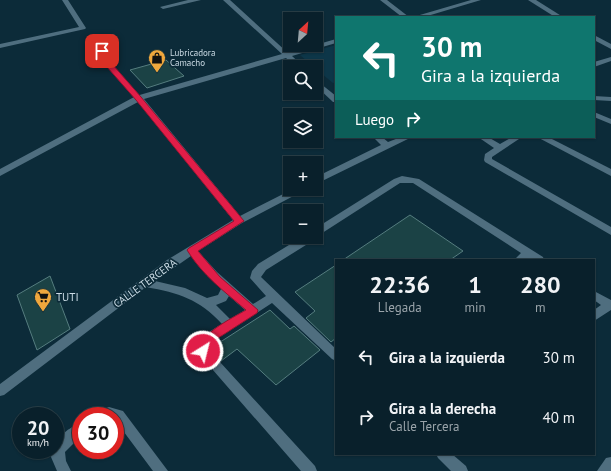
<!DOCTYPE html>
<html lang="es">
<head>
<meta charset="utf-8">
<style>
  :root { --surface:#09202b; --page:#172d37; --text:#f1f3f6; --muted:#99a3a9; --line:#293e47 }
  body { margin:0; font-family:"PT Sans",sans-serif; background:var(--page); color:var(--text); height:100vh; display:flex; flex-direction:column; font-size:15px; white-space:nowrap }
  * { box-sizing:border-box; margin:0 }
  p { font-size:13px; color:var(--muted) }
  .icon { flex:none; width:22px; height:22px; fill:none; stroke:currentColor; stroke-width:2; stroke-linecap:round; stroke-linejoin:round }
  .map { position:relative; flex:1; overflow:hidden }
  .side { position:absolute; left:335px; top:259px; width:260px; height:196px; display:flex; flex-direction:column; background:var(--surface); border-radius:0px; box-shadow:0 1px 3px #0004,0 0 0 1px var(--line) }
  .side>* { flex:none }
  .guide { position:absolute; left:335px; top:16px; width:260px; height:122px; border-radius:0px; box-shadow:0 1px 3px #0004,0 0 0 1px var(--line); background:#0f766e; color:#fff; overflow:hidden }
  .needle { width:26px; rotate:26deg }
  .buttons { position:absolute; left:283px; top:12px; display:grid; gap:8px }
  .buttons a { display:grid; place-items:center; width:40px; height:40px; border-radius:0px; background:var(--surface); box-shadow:0 1px 3px #0004,0 0 0 1px var(--line); font-size:20px }
  .speed { position:absolute; left:12px; top:407px; display:flex; gap:8px; font-size:20px; font-weight:700; text-align:center }
  .speed>* { display:grid; place-content:center; width:52px; height:52px; border-radius:50%; background:var(--surface); box-shadow:0 1px 3px #0004,0 0 0 1px var(--line); line-height:1 }
  .speed small { font-size:10px; font-weight:400 }
  .speed .limit { border:6px solid #d22; background:#fff; color:#111 }
  .pin { position:absolute; display:grid; place-items:center; width:34px; height:34px; color:#fff; margin:-17px; border-radius:8px; box-shadow:0 2px 6px #0006 }
  .me { position:absolute; width:44px; margin:-22px; rotate:36deg; stroke-linejoin:round; filter:drop-shadow(0 0 3px #0008) }
  .turn { display:flex; align-items:center; gap:14px; height:84px; padding:0 20px; font-size:18px }
  .turn .icon { width:52px; height:52px; stroke-width:2.5 }
  .turn b { display:block; font-size:28px; line-height:34px }
  .then { display:flex; align-items:center; height:38px; padding:0 20px; background:#0003; gap:8px; font-size:15px }
  .eta { display:flex; justify-content:space-evenly; align-items:center; height:68px; text-align:center }
  .eta b { font-size:24px; font-weight:700; line-height:28px }
  ul { padding:0; list-style:none }
  li { display:flex; align-items:center; gap:12px; height:60px; padding:0 20px }
  li div { flex:1 }
  li b { display:block; font-size:15px }
  li em { font-style:normal }
  .map>svg:first-child { display:block }
</style>
</head>
<body>
<div class="map">
<svg width="611" height="471" viewBox="0 0 611 471">
  <rect width="100%" height="100%" fill="#0c2b39"/>
  <path fill="#0d3648" d="M336,45V82L333,83L316,69V67H314L300,55Z"/>
  <g fill="#1b4245" stroke="#557d7f">
    <path d="M166,60L184,76L147,88L130,70Z"/>
    <path d="M410,215L463,251L450,260H343Z"/>
    <path d="M336,265V338L331,342L306,318L315,311L295,292Z"/>
    <path d="M50,276L70,329L37,350L17,295Z"/>
    <path d="M270,310L290,329L294,326L320,350L276,385L237,349L221,361L211,348Z"/>
  </g>
  <g fill="none" stroke-linecap="round" stroke-linejoin="round">
    <path fill="#4f6e7f" fill-rule="evenodd" d="M112,34L115,35C109,42 105,48 105,58L141,97V99H137L101,58C100,48 105,42 112,34Z"/>
    <g fill="#4f6e7f" fill-rule="evenodd">
      <path d="M62,0H68L86,28L85,29L0,48V44L79,27Z"/>
      <path d="M188,0H201L163,9L160,7Z"/>
      <path d="M223,0H230L288,53L336,39V43L292,56L304,67H296L286,58L144,99L240,216L293,189H305L303,191L242,223L198,251L217,272L253,304L266,296L250,278L252,271L258,264L302,237H315L314,240L266,270L261,277L336,349V361L332,359L272,303L212,342L209,350L315,466L317,471H301L199,354C192,340 212,330 222,324C199,299 179,293 146,287L4,395L0,396V384L167,260L233,220L138,102L0,176V169L136,96L282,54ZM191,256L221,289L218,295L207,298L185,288L155,281ZM229,296L245,310L230,319L216,305L226,301Z"/>
      <path d="M380,0H387L409,17H402Z"/>
      <path d="M471,0H481L424,17H413Z"/>
      <path d="M528,0H536L563,17H555Z"/>
      <path d="M594,35L611,44V49L594,40Z"/>
      <path d="M611,57V61L594,67V62Z"/>
      <path d="M316,80L336,96V102H333L316,86Z"/>
      <path d="M594,96L611,97V101L594,100Z"/>
      <path d="M594,112L611,119V124L594,117Z"/>
      <path d="M373,137H382L388,142L401,137H412L316,184V177L381,145Z"/>
      <path d="M478,137H488L500,144L512,137H522L492,157V159L611,227V235L485,162L484,160L485,154L494,148Z"/>
      <path d="M537,137H548L611,169V176Z"/>
      <path d="M402,176L419,179L543,257L544,260H531L528,258L526,260H514L521,253L413,183H400L316,237V228L394,179Z"/>
      <path d="M594,291L611,300V310L594,321V310L601,305L594,300Z"/>
      <path d="M109,407L123,411L168,471H153L115,420V416H94L96,412Z"/>
      <path d="M81,423V436L65,452L66,461L71,471H57L51,457L52,450H55C55,437 70,427 81,423Z"/>
      <path d="M436,454H452L466,466L468,471H451L438,458Z"/>
      <path d="M611,457V471H597L606,458Z"/>
    </g>
  </g>
  <path fill="#e11d48" stroke="#92132f" d="M100,49H105L106,57L141,97L244,221L198,251L220,277L258,310L257,313L212,342L206,354L203,355L199,354C191,338 234,317 246,310C225,292 202,275 187,250L189,248L234,221L136,100L100,59Z"/>
  <defs>
    <g id="shop-pin" transform="scale(0.9)"><path d="M0 17L-7.5 6A9.5 9.5 0 1 1 7.5 6Z" fill="#efa73d" stroke="#0c2b39"/><path d="M-5-2.5h2.3a2.7 3.5 0 0 1 5.4 0H5L5.5 6h-11ZM-1.5-2.5h3a1.5 2.3 0 0 0-3 0Z" fill="#111"/></g>
    <g id="supermarket-pin" transform="scale(0.9)"><path d="M0 17L-7.5 6A9.5 9.5 0 1 1 7.5 6Z" fill="#efa73d" stroke="#0c2b39"/><path d="M-6-5.5h2.5l.6 2H6L4.5 2H-2.5L-4.4-4H-6ZM-1.5 3.2a1.3 1.3 0 1 0 .1 0ZM3 3.2a1.3 1.3 0 1 0 .1 0Z" fill="#111"/></g>
  </defs>
  <g fill-rule="evenodd">
    <use href="#shop-pin" x="157" y="58"/>
    <use href="#supermarket-pin" x="43" y="297"/>
  </g>
  <g text-anchor="middle" stroke-width="3.5" stroke-linejoin="round" paint-order="stroke">
    <g font-size="9" fill="#cbdbe5" stroke="#0c2b39" text-anchor="start">
      <text x="170" y="56">Lubricadora<tspan x="170" dy="10">Camacho</tspan></text>
    </g>
    <g font-size="11" fill="#cbdbe5" stroke="#0c2b39">
      <text transform="translate(145 283) rotate(-36)" y="4">CALLE TERCERA</text>
    </g>
    <g font-size="11" fill="#cbdbe5" stroke="#0c2b39" text-anchor="start">
      <text x="56" y="301">TUTI</text>
    </g>
  </g>
</svg>
<div class="buttons">
<a><svg class="needle" viewBox="-14 -14 28 28"><path d="M0-13l5 13h-10z" fill="#e53935"/><path d="M0 13l5-13h-10z" fill="#99a3a9"/></svg></a>
<a><svg class="icon" aria-label="search" viewBox="0 0 24 24"><circle cx="10" cy="10" r="6"/><path d="M15 15l6 6"/></svg></a>
<a><svg class="icon" aria-label="layers" viewBox="0 0 24 24"><path d="M12 4l9 5-9 5-9-5zM3 14l9 5 9-5"/></svg></a>
<a>+</a>
<a>−</a>
</div>
<div class="speed"><div>20<small>km/h</small></div><div class="limit">30</div></div>
<div class="pin" style="left:102px;top:51px;background:#d93025"><svg class="icon" aria-label="arrive" viewBox="0 0 24 24"><path d="M6 21V4h12l-3 4 3 4H6"/></svg></div>
<svg class="me" style="left:203px;top:351px" viewBox="-20 -20 40 40"><circle r="17" fill="#e11d48" stroke="#fff" stroke-width="3"/><path d="M0-11L8 9 0 5-8 9z" fill="#fff"/></svg>
<div class="guide">
<div class="turn"><svg class="icon" aria-label="left" viewBox="0 0 24 24"><path d="M17 20v-9H6M10 6l-5 5 5 5"/></svg><div><b>30 m</b>Gira a la izquierda</div></div>
<div class="then">Luego<svg class="icon" aria-label="right" viewBox="0 0 24 24"><path d="M7 20v-9h11M14 6l5 5-5 5"/></svg></div>
</div>
<section class="side">
<div class="eta">
<div><b>22:36</b><p>Llegada</p></div>
<div><b>1</b><p>min</p></div>
<div><b>280</b><p>m</p></div>
</div>
<ul>
<li><svg class="icon" aria-label="left" viewBox="0 0 24 24"><path d="M17 20v-9H6M10 6l-5 5 5 5"/></svg><div><b>Gira a la izquierda</b></div><em>30 m</em></li>
<li><svg class="icon" aria-label="right" viewBox="0 0 24 24"><path d="M7 20v-9h11M14 6l5 5-5 5"/></svg><div><b>Gira a la derecha</b><p>Calle Tercera</p></div><em>40 m</em></li>
</ul>
</section>
</div>
</body>
</html>
